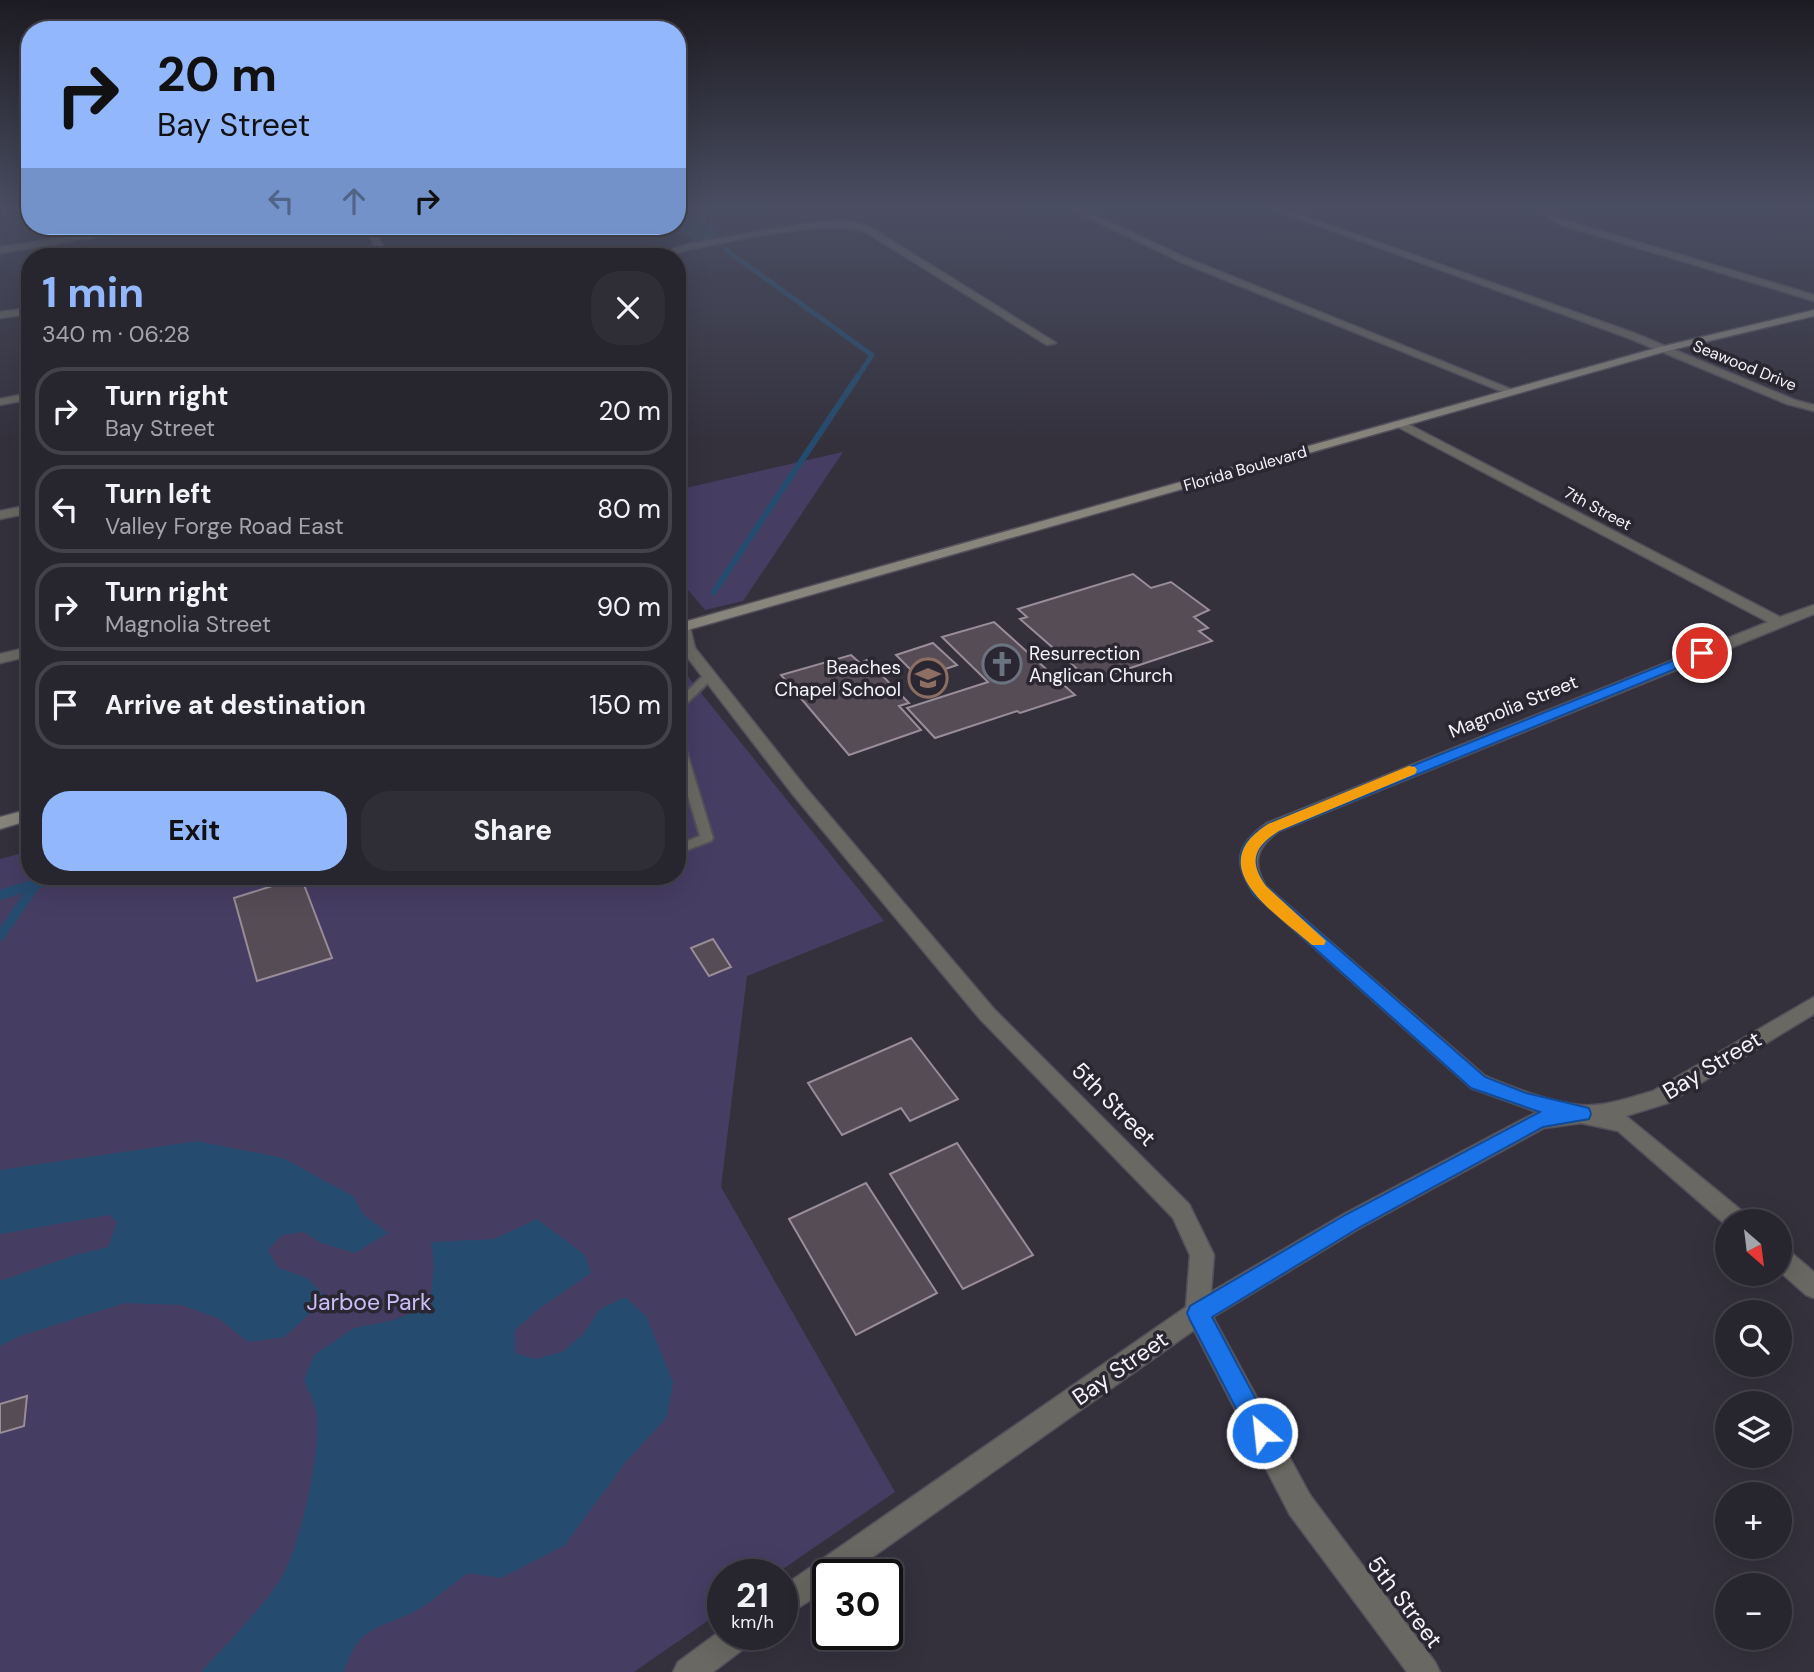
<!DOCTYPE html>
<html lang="en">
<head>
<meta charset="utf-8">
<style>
  :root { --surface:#27252e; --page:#2f2d36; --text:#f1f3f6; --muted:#a4a5aa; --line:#43424a; --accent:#92b7fd }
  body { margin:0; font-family:"DM Sans",sans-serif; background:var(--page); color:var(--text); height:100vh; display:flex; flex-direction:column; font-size:26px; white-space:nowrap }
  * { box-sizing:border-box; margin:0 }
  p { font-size:23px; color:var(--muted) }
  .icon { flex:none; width:38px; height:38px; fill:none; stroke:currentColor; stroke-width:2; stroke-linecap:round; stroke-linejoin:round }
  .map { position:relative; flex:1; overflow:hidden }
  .details { position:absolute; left:21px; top:248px; width:665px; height:637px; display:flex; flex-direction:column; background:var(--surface); border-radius:28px; box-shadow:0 7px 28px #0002,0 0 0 2px var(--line) }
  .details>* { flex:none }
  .guide { position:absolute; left:21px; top:21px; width:665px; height:214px; border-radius:28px; box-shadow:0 7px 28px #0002,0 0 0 2px var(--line); background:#92b7fd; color:#111; overflow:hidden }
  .needle { width:46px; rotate:152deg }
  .buttons { position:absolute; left:1715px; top:1209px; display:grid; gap:14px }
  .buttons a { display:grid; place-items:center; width:77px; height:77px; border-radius:50%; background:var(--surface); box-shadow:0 7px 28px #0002,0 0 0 2px var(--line); font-size:35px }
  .speed { position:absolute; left:707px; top:1559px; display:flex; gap:14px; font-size:35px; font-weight:700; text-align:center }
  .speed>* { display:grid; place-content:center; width:91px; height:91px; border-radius:50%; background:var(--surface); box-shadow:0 7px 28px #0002,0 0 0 2px var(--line); line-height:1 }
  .speed small { font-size:18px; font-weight:400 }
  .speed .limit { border:4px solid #111; border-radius:10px; background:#fff; color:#111 }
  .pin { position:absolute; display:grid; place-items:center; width:60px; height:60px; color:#fff; margin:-30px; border:4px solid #fff; border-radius:50%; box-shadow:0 2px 7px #0007 }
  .me { position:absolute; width:77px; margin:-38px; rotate:332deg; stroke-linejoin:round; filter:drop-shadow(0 0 5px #0008) }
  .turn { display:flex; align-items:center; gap:24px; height:147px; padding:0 21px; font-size:32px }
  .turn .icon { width:91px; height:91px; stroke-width:2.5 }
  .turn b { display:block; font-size:49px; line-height:60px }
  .lanes { display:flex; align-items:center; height:66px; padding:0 21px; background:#0003; justify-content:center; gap:35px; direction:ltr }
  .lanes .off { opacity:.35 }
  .round { display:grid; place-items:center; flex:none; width:74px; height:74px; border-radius:28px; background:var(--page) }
  .headline { display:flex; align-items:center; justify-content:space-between; height:119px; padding:0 21px }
  h1 { font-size:42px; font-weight:700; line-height:52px; color:var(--accent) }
  .cta { display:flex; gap:14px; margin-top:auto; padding:14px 21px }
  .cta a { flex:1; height:80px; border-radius:28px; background:var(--accent); color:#111; font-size:28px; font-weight:700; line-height:80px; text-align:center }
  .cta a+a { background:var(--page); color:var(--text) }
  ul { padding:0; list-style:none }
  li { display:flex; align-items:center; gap:21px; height:88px; margin:0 14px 10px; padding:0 7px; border:4px solid var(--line); border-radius:28px }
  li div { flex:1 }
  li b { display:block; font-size:26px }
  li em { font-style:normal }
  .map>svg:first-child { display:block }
</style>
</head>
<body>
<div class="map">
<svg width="1814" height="1672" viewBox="0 0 1814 1672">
  <rect width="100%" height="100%" fill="#34313d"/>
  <g fill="#463d63">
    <path d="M843,452L743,601L705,610L677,577V490Z"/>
    <path d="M677,663L884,921L747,976L721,1187L895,1492L774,1575H723V1610L634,1672H0V859L30,851V877H677Z"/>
  </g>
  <g fill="#254b6e">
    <path d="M197,1141L283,1158L353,1196L363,1214L388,1233L355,1253L321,1243L304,1232L282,1235L268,1250L277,1267L307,1278L327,1298L284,1337L248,1342L218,1318L181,1305L125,1303L20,1336L0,1346V1281L75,1255L108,1247L117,1222L109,1215L0,1234V1170Z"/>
    <path d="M537,1219L585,1255L591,1273L540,1308L515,1330V1353L535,1359L562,1352L584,1333L600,1309L625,1297L646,1316L673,1382L667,1417L624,1464L565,1545L501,1578L468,1573C453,1583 439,1596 424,1606C386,1630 360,1619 344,1672H201C227,1643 265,1606 284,1573C301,1541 321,1452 317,1416C316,1404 308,1391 304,1380L314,1355L354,1328L394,1320L430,1305L434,1266L431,1242L494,1239Z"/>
  </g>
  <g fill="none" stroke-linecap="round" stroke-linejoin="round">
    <path stroke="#254b6e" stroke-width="5" d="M726,250L872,355L857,378"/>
    <path stroke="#254b6e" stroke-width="6" d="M714,592L858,376"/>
    <g stroke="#254b6e" stroke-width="10">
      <path d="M0,895L36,884"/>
      <path d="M0,936L36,884L54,877"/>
    </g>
    <path fill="#254b6e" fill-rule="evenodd" d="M677,209C693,209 711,223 720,236L716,242C698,246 690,236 676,226Z"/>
  </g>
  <g fill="#564c56" stroke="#998d98" stroke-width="2">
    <path d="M1133,574L1151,588L1171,582L1209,610L1194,617L1208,628L1199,631L1212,641L1091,681L1020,619L1027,617L1018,609Z"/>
    <path d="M994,622L1075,695L1020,713L1017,711L935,738L907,708L988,682L942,637Z"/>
    <path d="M933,643L957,665L919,678L896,655Z"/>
    <path d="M851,655L860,663L867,660L909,703L899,706L921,730L849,755L781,675Z"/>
    <path d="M301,877L332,958L257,981L234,898Z"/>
    <path d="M713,939L731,967L709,976L691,948Z"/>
    <path d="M911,1038L958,1099L910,1121L901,1108L842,1135L808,1083Z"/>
    <path d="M957,1143L1033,1255L963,1289L890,1174Z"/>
    <path d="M866,1183L937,1293L856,1335L789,1219Z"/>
    <path d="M27,1396L24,1426L0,1433V1404Z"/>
  </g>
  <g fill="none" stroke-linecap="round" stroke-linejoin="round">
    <g stroke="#53505b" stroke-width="4">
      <g id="lane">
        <path d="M709,673L713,674L714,676L713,678L681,709L677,710V701L705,674Z"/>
        <path d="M677,737L683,740L713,838L711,841L677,854V845L700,836L677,760Z"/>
      </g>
    </g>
    <g stroke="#53505b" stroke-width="3">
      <g id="street">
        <path d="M1070,209H1081L1189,259L1518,392L1508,394L1183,263Z"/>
        <path d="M1272,209H1284L1634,333L1795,400L1814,405V411L1787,404L1626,337Z"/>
        <path d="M1542,209H1551L1557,216L1568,221L1814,295V301L1562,225L1551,220Z"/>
        <path d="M848,221L870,227L1056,343L1047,345L864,231C821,220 737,240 692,249C677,252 665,258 649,257L688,244L816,222Z"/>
        <path d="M146,226H166L0,253V247Z"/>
        <path d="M366,226H374L387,257H348L376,251Z"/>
        <path d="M30,308V314L0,318V312Z"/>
        <path d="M677,367L684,368L685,370L677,373Z"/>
        <path d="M30,393V399L0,405V399Z"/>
        <path d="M1396,422H1404L1780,617L1814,605V614L1279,831C1257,847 1251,862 1266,886L1485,1076C1515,1088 1546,1101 1579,1105C1602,1108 1631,1097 1653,1091L1814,997V1014L1668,1103L1626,1116L1747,1215L1750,1222H1727V1226L1618,1131L1581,1123L1544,1128L1360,1228L1213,1317L1310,1495L1435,1662L1440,1672H1407L1290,1515L1194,1330L847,1575H828V1589L782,1618V1587L1186,1307L1190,1255L1173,1218L980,1019L794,796L681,649L677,617L690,627L695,648L806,788L994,1009L1189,1204L1214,1255L1211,1292L1344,1214L1537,1112L1471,1088L1254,894C1233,862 1235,846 1267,823L1768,622L1396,426Z"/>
        <path d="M30,505V513L0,519V511Z"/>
        <path d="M30,647V656L0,663V654Z"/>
        <path d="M1780,1247L1788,1250L1814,1272V1298L1806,1295L1780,1272Z"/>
        <path d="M723,1629V1634H754L750,1644L713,1672H673L678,1662Z"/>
      </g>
    </g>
    <g stroke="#53505b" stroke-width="3">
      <g id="secondary">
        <path d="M1814,310V316L1667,351L677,633V624L1660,347Z"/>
        <path d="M30,809V820L0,829V817Z"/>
      </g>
    </g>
    <use href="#lane" fill="#6a6862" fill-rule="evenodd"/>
    <use href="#street" fill="#6a6862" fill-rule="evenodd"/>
    <use href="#secondary" fill="#88857c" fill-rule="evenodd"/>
  </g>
  <linearGradient id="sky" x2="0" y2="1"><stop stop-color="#1d1b22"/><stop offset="0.47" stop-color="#4a4e62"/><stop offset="1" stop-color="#4a4e62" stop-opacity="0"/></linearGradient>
  <rect width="1814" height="443" fill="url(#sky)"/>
  <path fill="#1a73e8" stroke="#114b97" stroke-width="2" d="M1702,649L1709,653L1707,656L1279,831C1254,847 1248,861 1266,886L1485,1077L1526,1093L1589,1108L1591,1114L1589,1119L1543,1127L1360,1227L1212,1317L1274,1433L1270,1441L1262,1445L1253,1441L1190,1320L1187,1313L1190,1306L1345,1215L1540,1112L1471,1088L1254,894C1233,864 1235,844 1268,824Z"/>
  <path fill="#f59e0b" d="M1409,766L1415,767L1417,770L1415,774L1279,831C1254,847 1248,861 1266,886L1326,941L1324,945H1312C1276,913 1200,867 1268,824Z"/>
  <defs>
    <g id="church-ring" transform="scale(2.0125)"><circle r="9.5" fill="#2a2732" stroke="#6b7280" stroke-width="1.5"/><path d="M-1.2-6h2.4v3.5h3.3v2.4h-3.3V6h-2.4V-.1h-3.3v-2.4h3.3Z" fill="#6b7280"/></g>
    <g id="school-ring" transform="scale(2.0125)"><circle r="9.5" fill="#2a2732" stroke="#8d6e63" stroke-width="1.5"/><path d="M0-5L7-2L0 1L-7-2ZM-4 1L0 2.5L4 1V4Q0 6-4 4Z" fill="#8d6e63"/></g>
  </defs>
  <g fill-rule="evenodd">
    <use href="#church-ring" x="1002" y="664"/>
    <use href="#school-ring" x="928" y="678"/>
  </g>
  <g text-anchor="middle" stroke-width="7" stroke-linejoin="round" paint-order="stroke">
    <g font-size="16" fill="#f4f3fa" stroke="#2a2732">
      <text transform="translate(1745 365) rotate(22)" y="6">Seawood Drive</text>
      <text transform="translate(1245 468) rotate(-16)" y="6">Florida Boulevard</text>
      <text transform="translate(1598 508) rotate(28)" y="6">7th Street</text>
    </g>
    <g font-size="19" fill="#f4f3fa" stroke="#2a2732" text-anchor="start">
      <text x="1029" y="660">Resurrection<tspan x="1029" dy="22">Anglican Church</tspan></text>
      <text x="901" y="674" text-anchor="end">Beaches<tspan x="901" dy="22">Chapel School</tspan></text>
    </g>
    <g font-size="19" fill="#f4f3fa" stroke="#2a2732">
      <text transform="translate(1513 706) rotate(-22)" y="7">Magnolia Street</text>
    </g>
    <g font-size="23" fill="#f4f3fa" stroke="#2a2732">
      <text transform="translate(1712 1065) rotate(-31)" y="8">Bay Street</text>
      <text transform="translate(1114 1104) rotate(45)" y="8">5th Street</text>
      <text transform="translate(1120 1368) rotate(-35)" y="8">Bay Street</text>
      <text transform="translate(1405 1602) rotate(53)" y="8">5th Street</text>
    </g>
    <g font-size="23" fill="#cbbef9" stroke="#2a2732">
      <text x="369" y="1310">Jarboe Park</text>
    </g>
  </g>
</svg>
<div class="buttons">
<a><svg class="needle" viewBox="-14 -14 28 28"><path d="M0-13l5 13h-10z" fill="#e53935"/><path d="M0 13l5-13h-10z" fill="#a4a5aa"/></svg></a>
<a><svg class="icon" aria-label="search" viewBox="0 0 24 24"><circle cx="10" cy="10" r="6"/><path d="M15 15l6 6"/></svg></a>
<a><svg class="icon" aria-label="layers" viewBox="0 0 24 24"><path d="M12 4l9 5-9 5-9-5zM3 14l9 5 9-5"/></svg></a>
<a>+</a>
<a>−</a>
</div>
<div class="speed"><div>21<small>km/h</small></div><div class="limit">30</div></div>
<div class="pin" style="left:1702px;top:653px;background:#d93025"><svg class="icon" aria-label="arrive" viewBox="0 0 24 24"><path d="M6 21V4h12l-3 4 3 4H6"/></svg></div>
<svg class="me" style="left:1262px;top:1433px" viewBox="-20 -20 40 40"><circle r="17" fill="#1a73e8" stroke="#fff" stroke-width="3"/><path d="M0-11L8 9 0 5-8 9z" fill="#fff"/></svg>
<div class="guide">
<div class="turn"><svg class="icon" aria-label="right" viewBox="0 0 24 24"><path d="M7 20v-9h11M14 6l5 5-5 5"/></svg><div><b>20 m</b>Bay Street</div></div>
<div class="lanes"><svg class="icon off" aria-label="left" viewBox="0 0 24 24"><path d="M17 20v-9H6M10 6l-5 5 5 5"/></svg><svg class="icon off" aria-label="ahead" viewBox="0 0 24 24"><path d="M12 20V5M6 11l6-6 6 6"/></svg><svg class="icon" aria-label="right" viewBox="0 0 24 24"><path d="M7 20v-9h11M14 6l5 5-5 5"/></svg></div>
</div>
<section class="details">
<div class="headline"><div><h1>1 min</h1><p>340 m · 06:28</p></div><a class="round"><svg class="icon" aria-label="close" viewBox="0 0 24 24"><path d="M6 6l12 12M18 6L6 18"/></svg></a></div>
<ul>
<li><svg class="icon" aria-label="right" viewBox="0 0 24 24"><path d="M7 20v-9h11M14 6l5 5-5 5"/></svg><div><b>Turn right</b><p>Bay Street</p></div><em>20 m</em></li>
<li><svg class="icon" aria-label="left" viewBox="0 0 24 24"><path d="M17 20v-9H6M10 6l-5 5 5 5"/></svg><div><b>Turn left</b><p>Valley Forge Road East</p></div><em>80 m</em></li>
<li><svg class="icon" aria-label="right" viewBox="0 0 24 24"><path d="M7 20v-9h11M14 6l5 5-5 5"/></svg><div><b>Turn right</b><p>Magnolia Street</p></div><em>90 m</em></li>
<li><svg class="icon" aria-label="arrive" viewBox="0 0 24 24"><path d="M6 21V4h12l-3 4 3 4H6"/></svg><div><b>Arrive at destination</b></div><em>150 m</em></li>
</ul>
<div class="cta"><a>Exit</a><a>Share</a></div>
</section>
</div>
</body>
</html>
